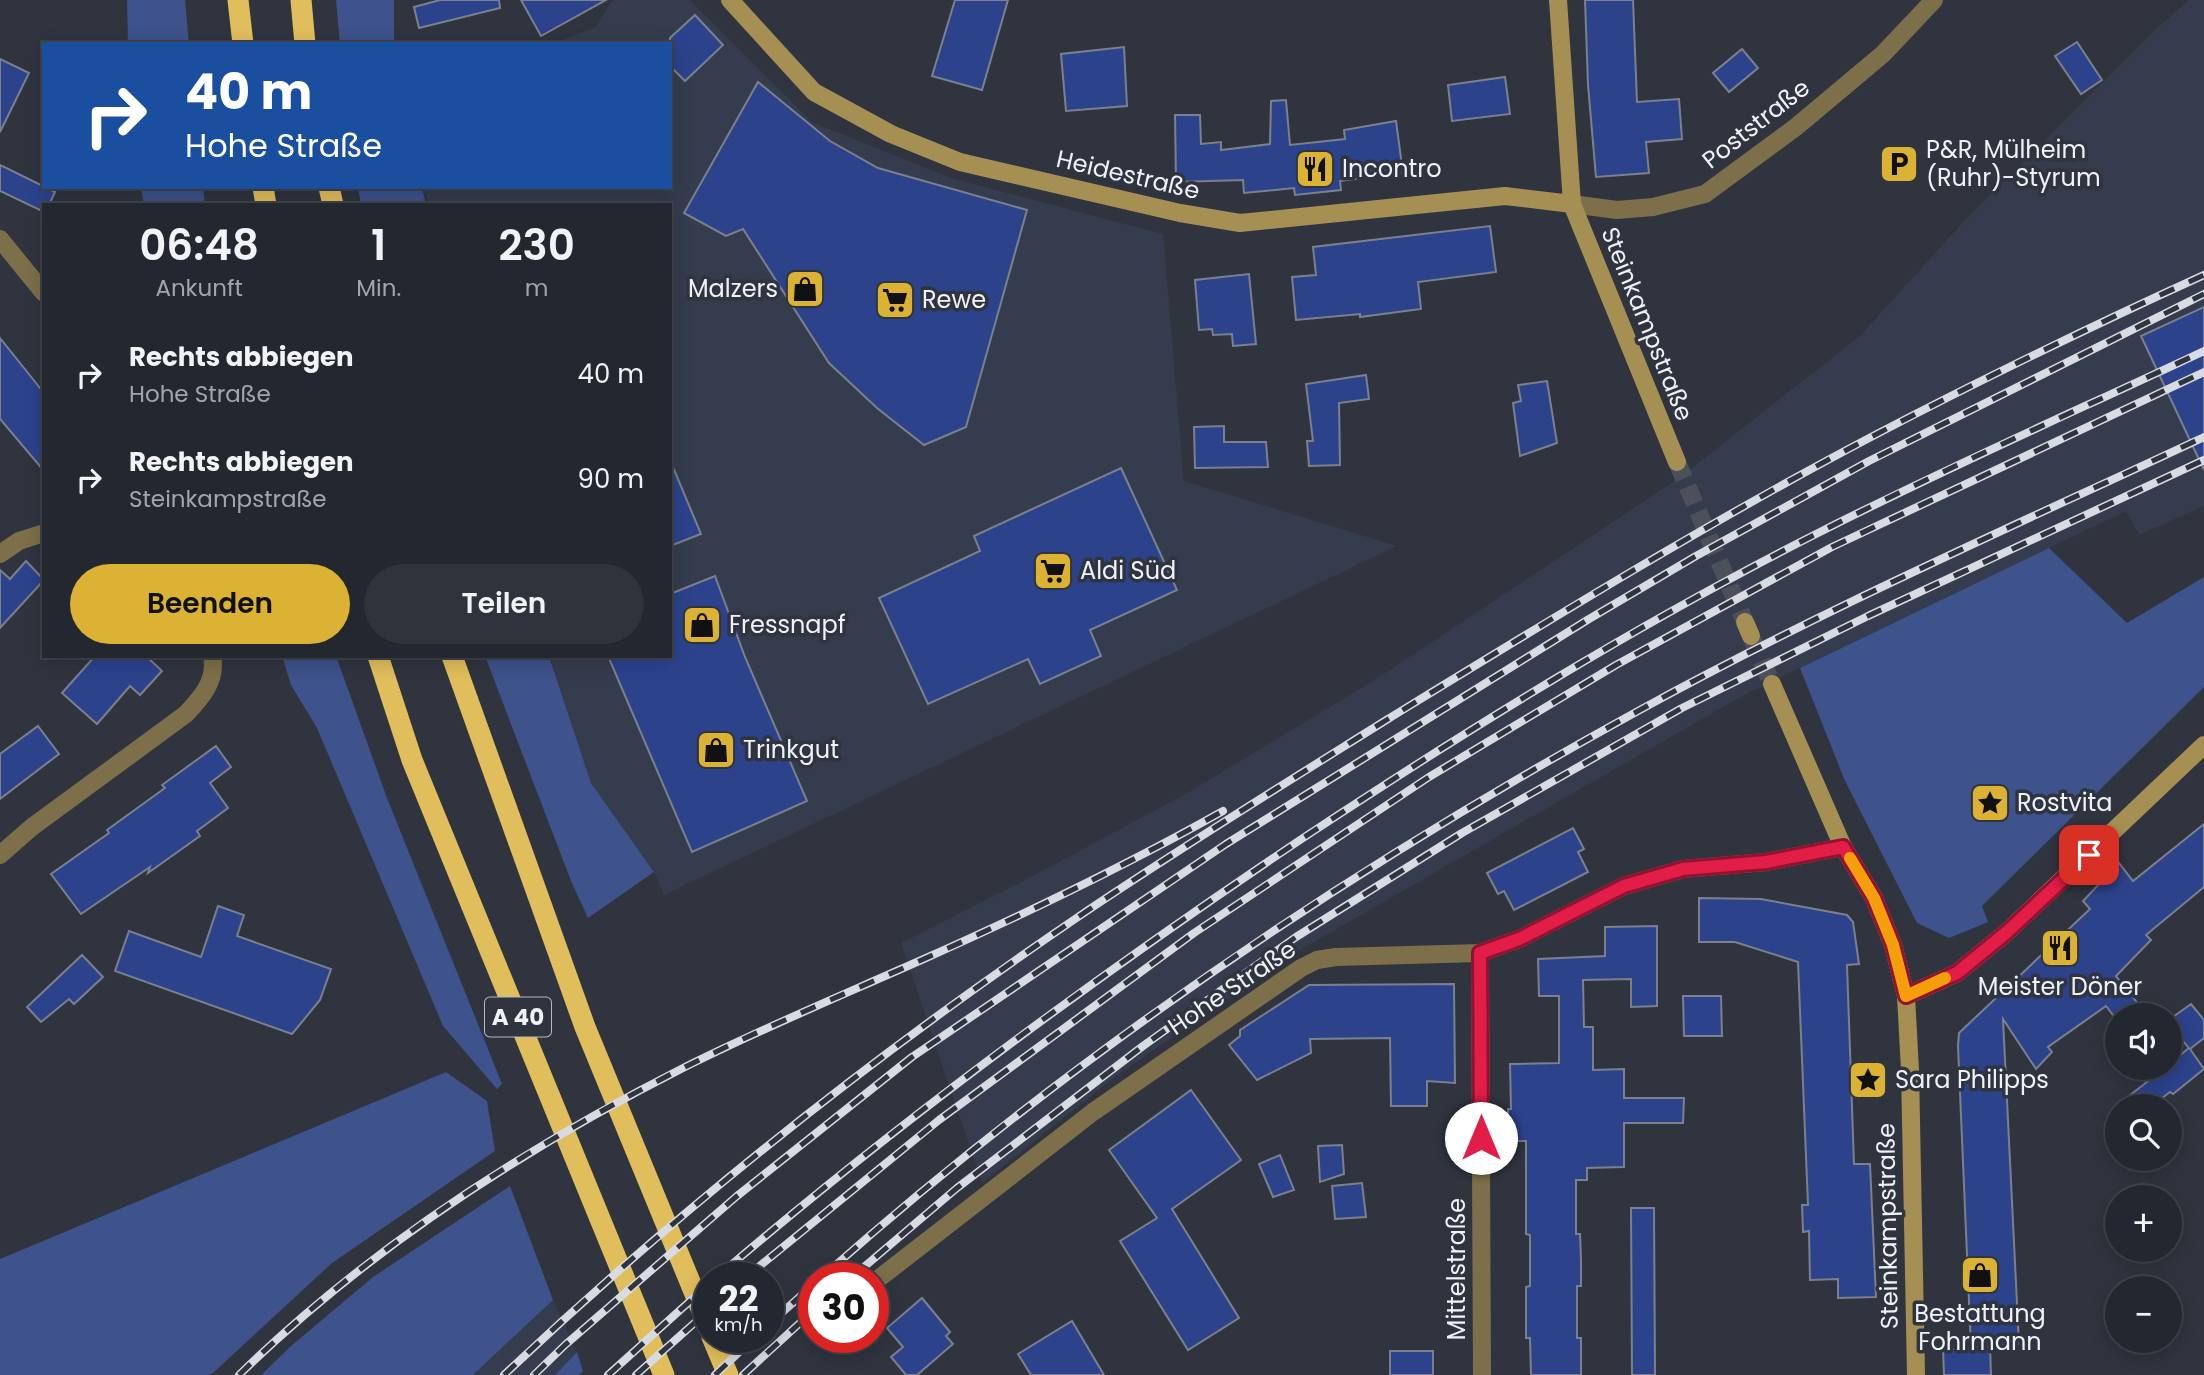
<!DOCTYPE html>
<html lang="de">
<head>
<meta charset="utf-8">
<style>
  :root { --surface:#23272f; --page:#2f333b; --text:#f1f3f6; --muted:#a3a5aa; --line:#40444b; --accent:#dbb233 }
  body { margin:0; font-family:Poppins,sans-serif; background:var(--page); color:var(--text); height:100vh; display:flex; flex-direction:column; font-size:26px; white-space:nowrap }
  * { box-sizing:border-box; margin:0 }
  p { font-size:23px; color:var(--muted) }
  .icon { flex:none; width:38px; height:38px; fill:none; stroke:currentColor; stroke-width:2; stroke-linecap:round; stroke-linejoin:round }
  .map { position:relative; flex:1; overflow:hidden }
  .panel { position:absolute; left:42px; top:203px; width:630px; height:455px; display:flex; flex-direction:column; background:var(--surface); border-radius:0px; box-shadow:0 4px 18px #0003,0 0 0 2px var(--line) }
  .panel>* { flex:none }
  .top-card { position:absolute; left:42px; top:42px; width:630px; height:147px; border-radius:0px; box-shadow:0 4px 18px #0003,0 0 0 2px var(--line); background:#1a4fa0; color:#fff; overflow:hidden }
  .controls { position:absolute; left:2105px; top:1003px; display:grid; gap:14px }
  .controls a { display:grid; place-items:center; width:77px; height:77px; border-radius:50%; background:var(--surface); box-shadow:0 4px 18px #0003,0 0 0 2px var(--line); font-size:35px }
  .speed { position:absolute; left:693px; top:1262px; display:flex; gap:14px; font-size:35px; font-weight:700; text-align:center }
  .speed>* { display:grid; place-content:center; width:91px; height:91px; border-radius:50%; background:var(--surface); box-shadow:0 4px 18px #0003,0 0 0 2px var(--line); line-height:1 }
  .speed small { font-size:18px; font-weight:400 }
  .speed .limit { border:10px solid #d22; background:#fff; color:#111 }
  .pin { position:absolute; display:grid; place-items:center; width:60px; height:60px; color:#fff; margin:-30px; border-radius:14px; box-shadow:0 4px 10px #0006 }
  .me { position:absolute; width:77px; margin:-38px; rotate:0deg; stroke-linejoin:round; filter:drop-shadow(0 0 5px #0008) }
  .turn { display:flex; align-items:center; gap:24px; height:147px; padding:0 28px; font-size:32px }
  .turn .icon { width:91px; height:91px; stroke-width:2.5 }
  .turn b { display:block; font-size:49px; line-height:60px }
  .eta { display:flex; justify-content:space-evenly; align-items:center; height:119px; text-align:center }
  .eta b { font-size:42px; font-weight:600; line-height:49px }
  .cta { display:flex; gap:14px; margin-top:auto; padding:14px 28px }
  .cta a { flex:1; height:80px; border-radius:42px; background:var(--accent); color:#111; font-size:28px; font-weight:600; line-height:80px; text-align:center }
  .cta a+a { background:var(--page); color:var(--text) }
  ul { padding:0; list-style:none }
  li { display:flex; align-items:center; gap:21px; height:105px; padding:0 28px }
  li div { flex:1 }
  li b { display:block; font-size:26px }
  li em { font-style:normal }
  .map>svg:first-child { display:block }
</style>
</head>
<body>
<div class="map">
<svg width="2204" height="1375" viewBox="0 0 2204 1375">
  <rect width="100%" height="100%" fill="#2f343f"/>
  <g fill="#353c4d">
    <path d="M612,0H690L812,122L951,178L1163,234L1184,481L1397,546L664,895L654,872L591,783L550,656H670V205H428L425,187H670V44H553L596,27Z"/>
    <path d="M2189,0H2204V506L2139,535L2126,511L1744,695L1288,957L1115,1077L982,1183L901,943L1027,879L1189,792L1376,679L1679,478L1860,336L1965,220L2156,29Z"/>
    <path d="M553,1300L577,1352L555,1375H473Z"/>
  </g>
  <g fill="#3e528b">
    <path d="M127,0H185L189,44H128Z"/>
    <path d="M336,0H394V44H340Z"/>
    <path d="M141,187H203L205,205H144Z"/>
    <path d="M358,187H422L426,205H361Z"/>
    <path d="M2049,548L2127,623L2204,577V687L1982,906L1988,922L1949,938L1917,923L1845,781L1800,668Z"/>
    <path d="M282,656H336L387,798L502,1084L497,1089L443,1026L317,728L291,685Z"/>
    <path d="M485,656H549L591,783L654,872L588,918L571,881Z"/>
    <path d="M446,1072L487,1101L495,1151L332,1263L213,1373L207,1375H0V1259Z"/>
    <path d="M510,1186L553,1300L473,1375H261L291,1346L373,1277Z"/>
    <path d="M577,1352L583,1371L579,1375H555Z"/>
  </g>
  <g fill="#2c438c" stroke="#7a808d" stroke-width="2">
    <path d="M440,0H499L500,8L419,28L414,7Z"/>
    <path d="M521,0H606L541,36Z"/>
    <path d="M955,0H1008L982,90L932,76Z"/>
    <path d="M1585,0H1633L1637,102L1679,99L1682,139L1646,142L1649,173L1596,177L1588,85Z"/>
    <path d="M695,15L723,45L685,81L670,66V38Z"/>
    <path d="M2077,42L2102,80L2081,94L2055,56Z"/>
    <path d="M1124,47L1127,106L1066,111L1061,54Z"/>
    <path d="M1742,49L1758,68L1729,92L1713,73Z"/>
    <path d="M0,59L29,73L0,132Z"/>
    <path d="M1505,77L1510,114L1452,121L1448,85Z"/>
    <path d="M758,82L830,141L878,168L1027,210L966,427L924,445L877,408L829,363L743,229L726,236L684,213Z"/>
    <path d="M1286,100L1290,145L1345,139L1344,130L1396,121L1403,173L1340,181L1341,190L1295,195L1294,188L1244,193L1243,180L1176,182L1175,115H1200L1201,144L1221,142V150L1270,144L1271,101Z"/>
    <path d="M0,165L55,192L49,205H44V212L0,191Z"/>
    <path d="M1490,226L1496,272L1418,282L1421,309L1360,317V314L1296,320L1292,277L1316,275L1313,247Z"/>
    <path d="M1249,274L1256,344L1233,346L1232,334L1213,335L1212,329L1199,330L1195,280Z"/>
    <path d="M2204,307V470L2141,336Z"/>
    <path d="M0,338L44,393V471L0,419Z"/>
    <path d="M1366,375L1369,399L1339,403L1340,465L1309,466L1307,441H1313L1306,384Z"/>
    <path d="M1547,381L1557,443L1520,456L1513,403L1521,401L1518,385Z"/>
    <path d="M1224,426V442H1266L1268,467L1195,468L1194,427Z"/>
    <path d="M670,460L701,534L670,546Z"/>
    <path d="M1121,468L1177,590L1090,630L1101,656L1040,684L1028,659L928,704L879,598L980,551L974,536Z"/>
    <path d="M26,561L44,580L0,628V570L10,579Z"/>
    <path d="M715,576L745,657L807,801L692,852L608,656H670V594Z"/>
    <path d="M95,656H146L162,671L140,695L130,686L97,724L62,693Z"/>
    <path d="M38,726L59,754L0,799V754Z"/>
    <path d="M216,746L231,767L210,783L228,808L197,831L200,836L148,873L150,867L81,914L51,874L109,833L107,830L165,788L162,785Z"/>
    <path d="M2204,824V887L2146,935L2151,940L2116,976L2147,1015H2113L2106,1006L2048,1047L2052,1052L2036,1069L2003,1019L2019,1344L1971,1348L1958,1046L1959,1033L2090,909L2083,901L2119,863L2133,881Z"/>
    <path d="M1573,828L1584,849L1578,852L1588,872L1514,910L1504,891L1498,894L1487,873Z"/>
    <path d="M1699,898L1761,899L1847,915L1853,922L1859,964L1847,965L1854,1164H1870L1876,1297L1838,1298V1279L1810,1280L1809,1231L1803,1232L1802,1205H1808L1798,962L1735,942H1699Z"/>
    <path d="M218,906L244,915L237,936L331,969L320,1000L292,1034L115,971L129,931L201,957Z"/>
    <path d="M1657,926V1006L1631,1007V979L1583,980L1584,1027H1593V1070L1624,1069V1098H1684L1683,1123H1624V1167L1587,1168V1180H1576V1234H1580L1581,1260V1286H1577V1338H1581V1375H1531L1530,1338H1526V1287L1530,1286V1235L1526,1234V1141H1508V1109H1511L1510,1064L1559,1063V996H1539L1538,959L1605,956V927Z"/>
    <path d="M82,955L103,977L74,1004L69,999L41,1022L27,1007Z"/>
    <path d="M1454,984L1455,1083L1427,1081V1106H1391L1390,1038L1310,1039L1311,1053L1257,1080L1229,1045L1240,1036V1030L1309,985Z"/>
    <path d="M1683,996H1721L1722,1036H1684Z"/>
    <path d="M2191,1004L2204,1020V1038L2190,1049L2204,1069L2173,1094L2170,1092L2152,1106H2116L2165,1068H2170V1063L2189,1048L2170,1026V1019Z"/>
    <path d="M1191,1090L1241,1160L1172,1209L1239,1318L1188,1350L1120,1241L1157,1218L1109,1150Z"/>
    <path d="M1342,1145L1344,1174L1320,1182L1318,1146Z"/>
    <path d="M1280,1155L1294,1190L1273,1197L1259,1164Z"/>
    <path d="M1362,1183L1366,1217L1335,1219L1332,1186Z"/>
    <path d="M1631,1208H1654L1655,1375H1632Z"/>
    <path d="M922,1298L950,1332L946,1336L953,1344L917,1375H906L891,1357L903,1347L887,1328Z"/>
    <path d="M1072,1321L1104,1375H1031L1018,1354Z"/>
    <path d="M1990,1346L1991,1375H1944L1943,1350Z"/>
    <rect x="1390" y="1351" width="43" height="24"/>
  </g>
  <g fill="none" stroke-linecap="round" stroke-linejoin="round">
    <g stroke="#4c505b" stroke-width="18" stroke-dasharray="18 9" stroke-linecap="butt">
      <path d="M1677,462L1745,622"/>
      <path d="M1751,636L1772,684"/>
    </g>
    <g stroke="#7d6f4a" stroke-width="18">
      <path d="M1572,204L1617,210L1653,207L1705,194L1796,127L1883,54L1934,0"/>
      <path d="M0,239L44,293"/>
      <path d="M0,554L19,541L44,533"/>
      <path d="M0,855L32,827L186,714C202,697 217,680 212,656"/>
      <path d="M1480,953L1482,1375"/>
      <path d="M873,1283L1093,1112L1301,968L1317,960L1336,957L1480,953L1519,939L1624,886L1683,869L1766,862L1843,847"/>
    </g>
    <g stroke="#a58f53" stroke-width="18">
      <path d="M730,0L814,92L891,134L960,162L1180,213L1240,223L1505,196L1572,204"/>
      <path d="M1558,0L1572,204L1677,462"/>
      <path d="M1745,622L1751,636"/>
      <path d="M1772,684L1843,847L1874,898L1893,945L1906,996L1910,1070L1916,1375"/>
      <path d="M1906,996L1957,973L2007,932L2204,745"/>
    </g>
    <g stroke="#e1be5c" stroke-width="21">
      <path d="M238,0L243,44"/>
      <path d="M301,0L305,44"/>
      <path d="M263,187L266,205"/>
      <path d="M329,187L333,205"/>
      <path d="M378,656L412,760L664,1375"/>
      <path d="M452,656L585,1027L709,1328"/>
      <path d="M712,1337L728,1375"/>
    </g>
    <g stroke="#d8dbe2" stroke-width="8">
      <g id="rail">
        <path d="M716,1278C902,1118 1100,974 1303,838C1470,728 1641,622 1820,532C1946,468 2076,411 2204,351"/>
        <path d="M745,1278L939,1120L1194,933L1429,777L1616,665L1832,547L2204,372"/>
        <path d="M821,1278C1071,1056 1346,871 1638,711C1822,610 2014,526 2204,437"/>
        <path d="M851,1278L957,1188L1143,1046L1296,937L1462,833L1682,708L1868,616L2204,460"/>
        <path d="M768,1325L814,1284"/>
        <path d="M239,1375C369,1248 523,1149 685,1067C763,1028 845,994 926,958C1027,913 1127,865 1223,811"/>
        <path d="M504,1375C682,1207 876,1054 1078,917C1180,848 1284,784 1388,719C1548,621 1707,523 1873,436C1982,379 2092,326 2204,275"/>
        <path d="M534,1375L565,1345L737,1196L912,1057L1226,844L1589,619L1696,556L1869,461L2204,294"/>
        <path d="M608,1375L709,1284"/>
        <path d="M636,1375L709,1310"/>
        <path d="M715,1375L755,1337"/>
        <path d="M743,1375L814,1310"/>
      </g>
    </g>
    <use href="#rail" stroke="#2f343f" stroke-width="5" stroke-dasharray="16" stroke-linecap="butt"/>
  </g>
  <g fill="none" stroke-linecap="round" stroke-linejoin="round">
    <g stroke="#92132f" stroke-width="18">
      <path id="route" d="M1481,1138L1480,953L1519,939L1624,886L1683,869L1766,862L1843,847L1874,898L1893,945L1906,996L1957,973L2007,932L2089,855"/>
    </g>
    <use href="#route" stroke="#e11d48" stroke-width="12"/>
    <path stroke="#f59e0b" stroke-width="12" d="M1850,858L1874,898L1893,945L1906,996L1945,978"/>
  </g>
  <defs>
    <g id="parking-square" transform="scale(2.0125)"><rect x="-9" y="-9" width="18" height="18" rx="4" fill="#dbb233" stroke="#2f343f"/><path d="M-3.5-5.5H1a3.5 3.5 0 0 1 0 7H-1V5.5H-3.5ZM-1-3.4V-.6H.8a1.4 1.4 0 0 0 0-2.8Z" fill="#111"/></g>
    <g id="restaurant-square" transform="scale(2.0125)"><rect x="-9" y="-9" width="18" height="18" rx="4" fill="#dbb233" stroke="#2f343f"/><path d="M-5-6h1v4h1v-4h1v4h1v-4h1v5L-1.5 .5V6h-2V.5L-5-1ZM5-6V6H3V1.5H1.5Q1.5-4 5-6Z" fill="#111"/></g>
    <g id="shop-square" transform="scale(2.0125)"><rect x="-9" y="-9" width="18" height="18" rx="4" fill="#dbb233" stroke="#2f343f"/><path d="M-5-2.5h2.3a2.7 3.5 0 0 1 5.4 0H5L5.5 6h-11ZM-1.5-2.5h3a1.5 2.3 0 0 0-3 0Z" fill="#111"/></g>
    <g id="supermarket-square" transform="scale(2.0125)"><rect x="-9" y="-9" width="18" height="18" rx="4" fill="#dbb233" stroke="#2f343f"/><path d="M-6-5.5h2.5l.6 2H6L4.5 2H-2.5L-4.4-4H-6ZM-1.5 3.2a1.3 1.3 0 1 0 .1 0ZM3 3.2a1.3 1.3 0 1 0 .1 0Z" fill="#111"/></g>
    <g id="sight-square" transform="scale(2.0125)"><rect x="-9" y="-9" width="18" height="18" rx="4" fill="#dbb233" stroke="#2f343f"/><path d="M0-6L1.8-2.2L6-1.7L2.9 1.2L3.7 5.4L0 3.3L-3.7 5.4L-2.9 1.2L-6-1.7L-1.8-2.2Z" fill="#111"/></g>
  </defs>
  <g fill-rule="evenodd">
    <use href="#parking-square" x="1899" y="164"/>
    <use href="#restaurant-square" x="1315" y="169"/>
    <use href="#shop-square" x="805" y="289"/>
    <use href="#supermarket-square" x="895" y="300"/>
    <use href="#supermarket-square" x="1053" y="571"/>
    <use href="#shop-square" x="702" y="625"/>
    <use href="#shop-square" x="716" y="750"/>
    <use href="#sight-square" x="1990" y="803"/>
    <use href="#restaurant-square" x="2060" y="948"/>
    <use href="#sight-square" x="1868" y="1080"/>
    <use href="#shop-square" x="1980" y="1275"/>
  </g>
  <g text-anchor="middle" stroke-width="7" stroke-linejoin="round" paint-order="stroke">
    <rect fill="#2f343f" stroke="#b5b9c1" stroke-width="2" x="485" y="997.5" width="66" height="39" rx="5"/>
    <g font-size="23" font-weight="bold" fill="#eff2f9">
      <text x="518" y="1025">A 40</text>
    </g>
    <g font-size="24" fill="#eff2f9" stroke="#2f343f">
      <text transform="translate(1756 124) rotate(-38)" y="8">Poststraße</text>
      <text transform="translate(1128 175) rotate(13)" y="8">Heidestraße</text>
      <text transform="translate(1647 324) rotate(68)" y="8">Steinkampstraße</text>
      <text transform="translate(1232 988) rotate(-34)" y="8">Hohe Straße</text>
      <text transform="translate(1888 1226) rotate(-91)" y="8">Steinkampstraße</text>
      <text transform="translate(1457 1269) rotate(-90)" y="8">Mittelstraße</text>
    </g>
    <g font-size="24" fill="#eff2f9" stroke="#2f343f" text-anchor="start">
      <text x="1926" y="158">P&amp;R, Mülheim<tspan x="1926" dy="28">(Ruhr)-Styrum</tspan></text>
      <text x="1342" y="177">Incontro</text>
      <text x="778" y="297" text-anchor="end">Malzers</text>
      <text x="922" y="308">Rewe</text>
      <text x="1080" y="579">Aldi Süd</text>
      <text x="729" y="633">Fressnapf</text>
      <text x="743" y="758">Trinkgut</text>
      <text x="2017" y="811">Rostvita</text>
      <text x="2060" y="995" text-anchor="middle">Meister Döner</text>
      <text x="1895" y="1088">Sara Philipps</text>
      <text x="1980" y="1322" text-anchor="middle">Bestattung<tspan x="1980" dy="28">Fohrmann</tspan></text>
    </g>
  </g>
</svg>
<div class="controls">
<a><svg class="icon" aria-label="sound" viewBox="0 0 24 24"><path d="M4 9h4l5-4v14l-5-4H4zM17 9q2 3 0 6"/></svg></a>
<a><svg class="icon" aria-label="search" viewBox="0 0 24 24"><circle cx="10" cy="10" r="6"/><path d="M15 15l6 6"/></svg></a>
<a>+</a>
<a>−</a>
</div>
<div class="speed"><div>22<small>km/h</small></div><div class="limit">30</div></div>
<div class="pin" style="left:2089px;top:855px;background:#d93025"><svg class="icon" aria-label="arrive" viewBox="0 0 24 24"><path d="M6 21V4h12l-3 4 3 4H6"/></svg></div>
<svg class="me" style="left:1481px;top:1138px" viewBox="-20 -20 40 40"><circle r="19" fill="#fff"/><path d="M0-13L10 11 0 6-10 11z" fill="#e11d48"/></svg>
<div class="top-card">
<div class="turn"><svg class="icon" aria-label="right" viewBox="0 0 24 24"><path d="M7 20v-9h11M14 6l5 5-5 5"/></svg><div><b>40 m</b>Hohe Straße</div></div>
</div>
<section class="panel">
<div class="eta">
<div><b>06:48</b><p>Ankunft</p></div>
<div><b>1</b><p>Min.</p></div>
<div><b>230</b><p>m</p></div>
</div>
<ul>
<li><svg class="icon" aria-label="right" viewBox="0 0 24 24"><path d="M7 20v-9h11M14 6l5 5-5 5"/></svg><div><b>Rechts abbiegen</b><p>Hohe Straße</p></div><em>40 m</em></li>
<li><svg class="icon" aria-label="right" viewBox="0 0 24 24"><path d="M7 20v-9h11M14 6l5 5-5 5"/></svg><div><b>Rechts abbiegen</b><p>Steinkampstraße</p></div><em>90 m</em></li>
</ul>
<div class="cta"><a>Beenden</a><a>Teilen</a></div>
</section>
</div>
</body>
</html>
